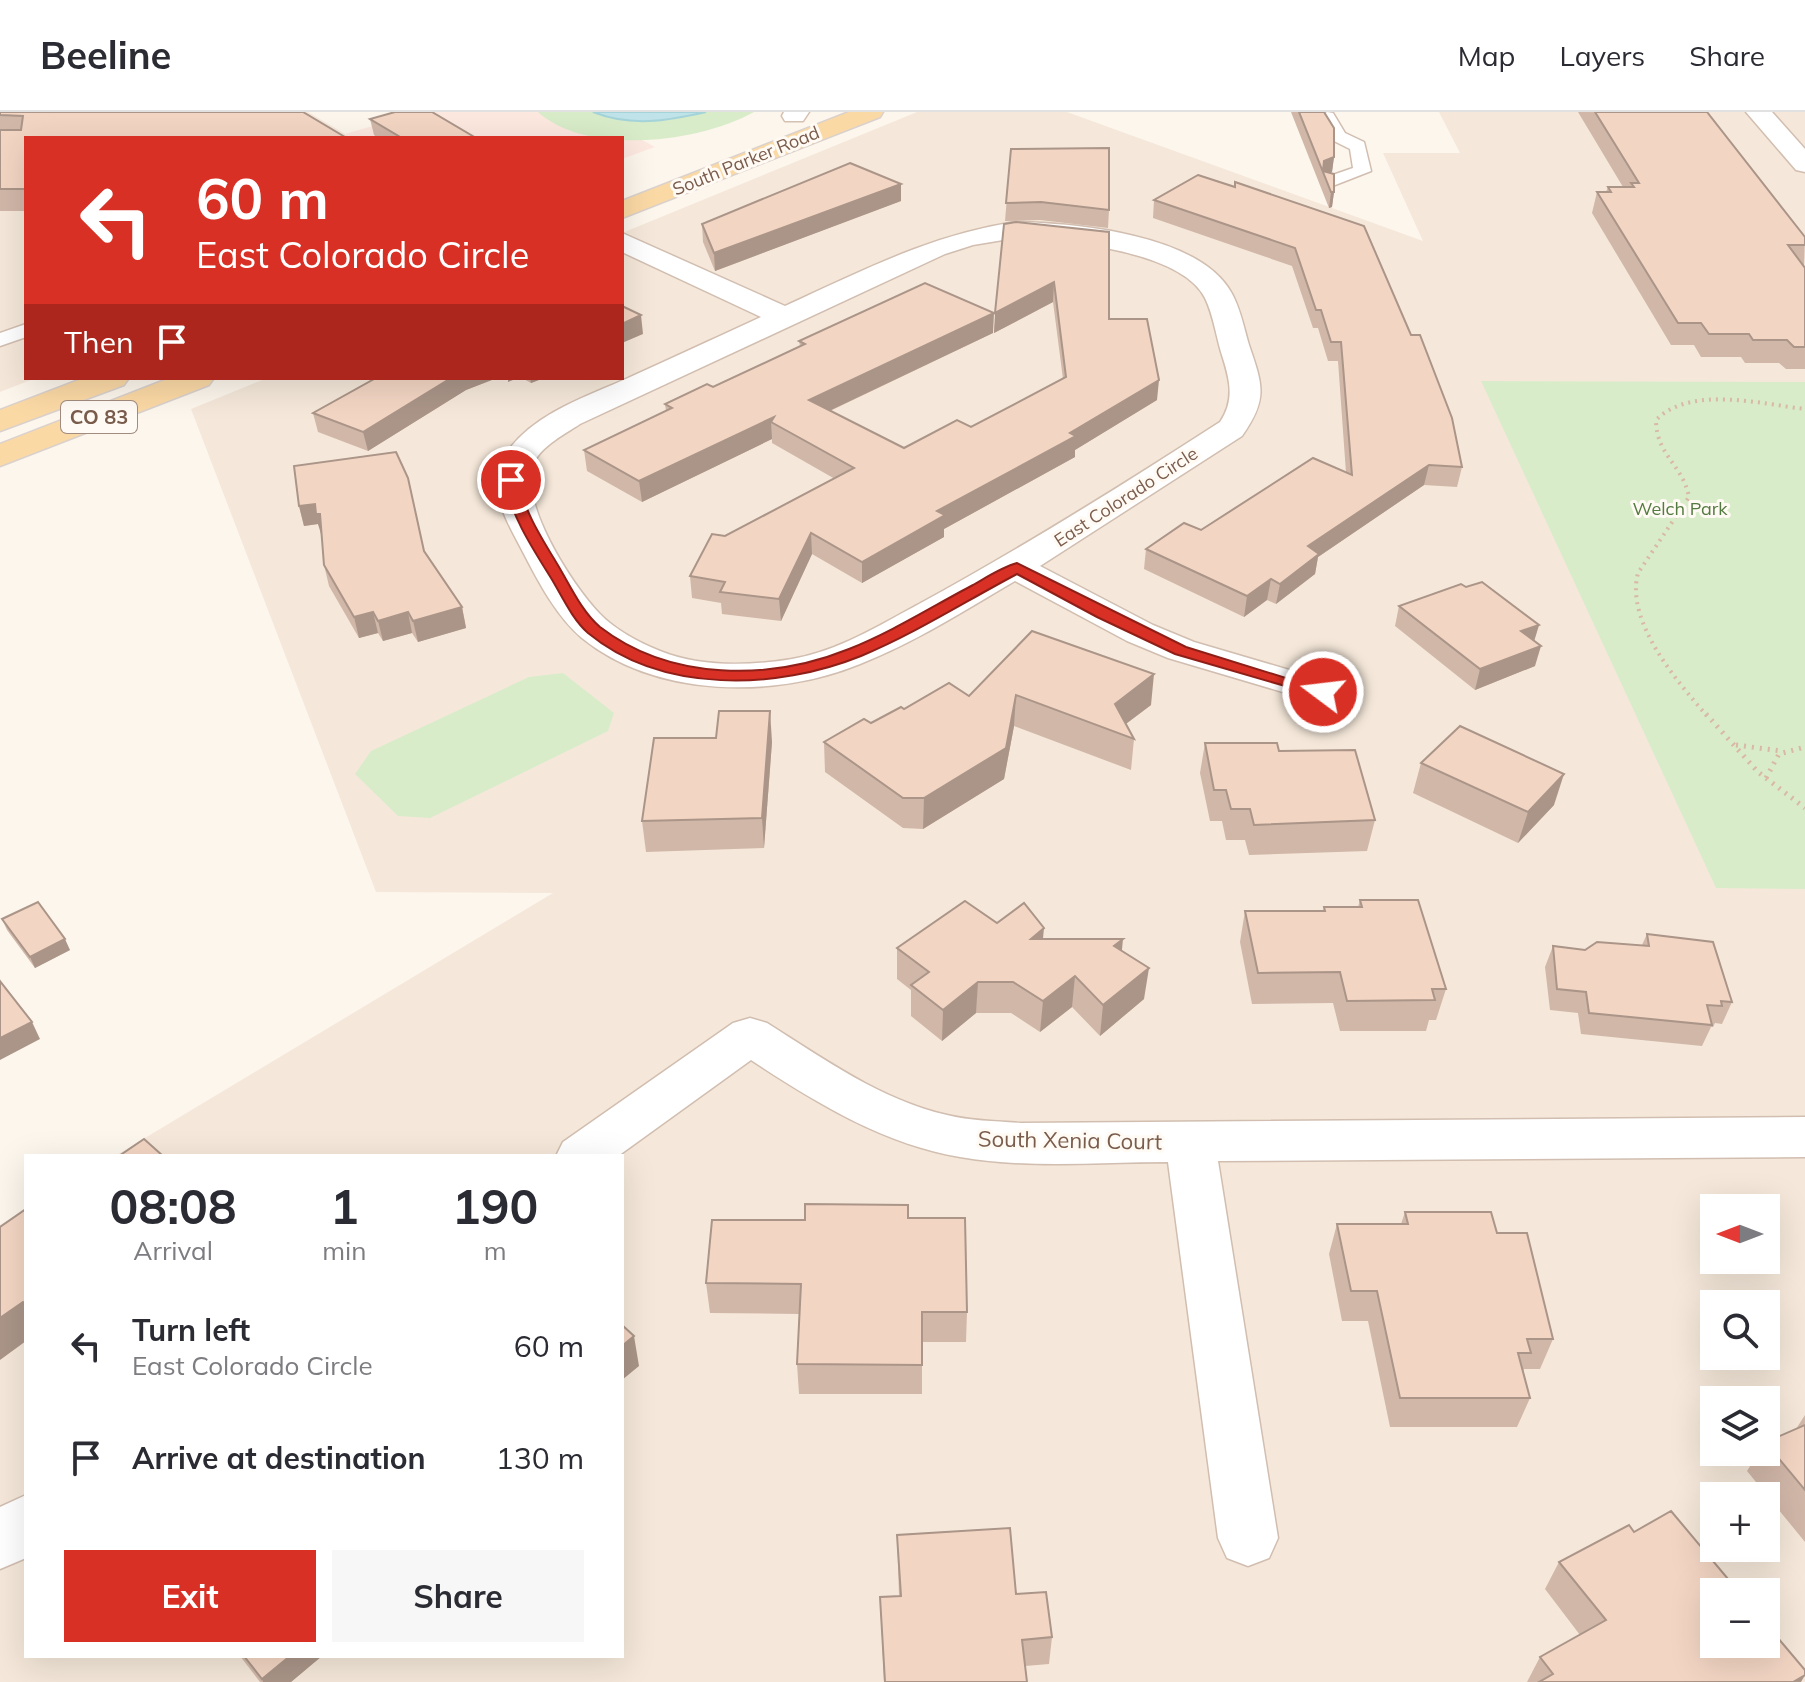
<!DOCTYPE html>
<html lang="en">
<head>
<meta charset="utf-8">
<style>
  :root { --surface:#fff; --page:#f7f7f7; --text:#2b2b33; --muted:#7c7c81; --line:#e1e1e2; --accent:#d93025 }
  body { margin:0; font-family:Mulish,sans-serif; background:var(--page); color:var(--text); height:100vh; display:flex; flex-direction:column; font-size:30px; white-space:nowrap }
  * { box-sizing:border-box; margin:0 }
  p { font-size:26px; color:var(--muted) }
  .icon { flex:none; width:44px; height:44px; fill:none; stroke:currentColor; stroke-width:2; stroke-linecap:round; stroke-linejoin:round }
  .map { position:relative; flex:1; overflow:hidden }
  .details { position:absolute; left:24px; top:1042px; width:600px; height:504px; display:flex; flex-direction:column; background:var(--surface); border-radius:0px; box-shadow:0 8px 32px #0002 }
  .details>* { flex:none }
  .hud { position:absolute; left:24px; top:24px; width:600px; height:244px; border-radius:0px; box-shadow:0 8px 32px #0002; background:#d93025; color:#fff; overflow:hidden }
  .needle { width:52px; rotate:270deg }
  .tools { position:absolute; left:1700px; top:1082px; display:grid; gap:16px }
  .tools a { display:grid; place-items:center; width:80px; height:80px; border-radius:0px; background:var(--surface); box-shadow:0 8px 32px #0002; font-size:40px }
  .pin { position:absolute; display:grid; place-items:center; width:68px; height:68px; color:#fff; margin:-34px; border:4px solid #fff; border-radius:50%; box-shadow:0 2px 8px #0007 }
  .me { position:absolute; width:88px; margin:-44px; rotate:285deg; stroke-linejoin:round; filter:drop-shadow(0 0 6px #0008) }
  .turn { display:flex; align-items:center; gap:28px; height:168px; padding:0 40px; font-size:36px }
  .turn .icon { width:104px; height:104px; stroke-width:2.5 }
  .turn b { display:block; font-size:56px; line-height:68px }
  .then { display:flex; align-items:center; height:76px; padding:0 40px; background:#0003; gap:16px; font-size:30px }
  .eta { display:flex; justify-content:space-evenly; align-items:center; height:136px; text-align:center }
  .eta b { font-size:48px; font-weight:700; line-height:56px }
  .action { display:flex; gap:16px; margin-top:auto; padding:16px 40px }
  .action a { flex:1; height:92px; border-radius:0px; background:var(--accent); color:#fff; font-size:32px; font-weight:700; line-height:92px; text-align:center }
  .action a+a { background:var(--page); color:var(--text) }
  ul { padding:0; list-style:none }
  li { display:flex; align-items:center; gap:24px; height:112px; padding:0 40px }
  li div { flex:1 }
  li b { display:block; font-size:30px }
  li em { font-style:normal }
  header { display:flex; align-items:center; gap:48px; box-sizing:border-box; height:112px; padding:0 40px; background:var(--surface); border-bottom:2px solid var(--line) }
  header strong { font-size:38px }
  nav { display:flex; gap:44px; margin-inline-start:auto; font-size:28px }
  .map>svg:first-child { display:block }
</style>
</head>
<body>
<header>
<strong>Beeline</strong>
<nav><a>Map</a><a>Layers</a><a>Share</a></nav>
</header>
<div class="map">
<svg width="1805" height="1570" viewBox="0 0 1805 1570">
  <rect width="100%" height="100%" fill="#fdf6ec"/>
  <g fill="#f5e8da" fill-rule="evenodd">
    <path d="M0,0H308L352,26H26V266H36L0,280Z"/>
    <path d="M917,0H1067L1423,129L1383,41H1460L1439,0H1805V1570H0V1113L26,1098V1544H622V1044H115L553,781L376,780L191,297L267,266H622V121ZM1714,1096H1766V1148H1714ZM1714,1192H1766V1244H1714ZM1714,1288H1766V1340H1714ZM1714,1384H1766V1436H1714ZM1714,1480H1766V1532H1714Z"/>
  </g>
  <path fill="#fde8e0" d="M421,0H591L655,35L622,47V26H352L345,22Z"/>
  <g fill="#d8ecc9">
    <path d="M538,0H754C699,31 586,44 538,0Z"/>
    <path d="M1481,269L1805,270V777L1716,776Z"/>
    <path d="M563,561L614,601L608,619L430,706L398,704L355,662L371,639L529,565Z"/>
  </g>
  <path fill="#bfe3e8" stroke="#a5d3da" stroke-width="2" d="M593,0H706C667,9 631,15 593,0Z"/>
  <g fill="none" stroke-linecap="round" stroke-linejoin="round">
    <g stroke="#d1beb0" stroke-width="3">
      <g id="lane">
        <path d="M1327,0L1333,1L1345,21L1364,30L1371,59L1330,75L1324,74V66L1353,56L1350,37L1332,28L1319,5Z"/>
        <path d="M26,212V225L0,234V221Z"/>
      </g>
    </g>
    <g stroke="#d1beb0" stroke-width="3">
      <g id="street">
        <path d="M1746,0H1772L1805,37V60L1796,58Z"/>
        <path d="M1015,110C1075,111 1198,122 1231,180C1240,195 1244,216 1249,233C1263,274 1268,287 1242,324L1040,454L1153,513L1194,530L1337,572L1342,580L1337,588L1323,592L1168,546L1127,529L1015,469C965,498 914,531 860,552C775,587 656,586 582,526C557,505 539,471 524,442C506,407 482,372 510,336C538,300 588,284 628,266C673,246 717,225 761,205L622,140V121L785,194C862,159 930,123 1015,110ZM1015,126C1062,128 1181,138 1205,186C1213,202 1216,223 1221,240C1229,265 1236,287 1220,310C1121,374 1022,436 919,492C878,514 838,539 792,547C749,554 700,555 660,539C638,530 615,518 599,501C572,473 517,388 534,350C543,333 565,322 580,312L945,142L973,133Z"/>
        <path d="M750,906L767,911C824,947 881,988 947,1003C971,1009 996,1009 1021,1011L1805,1005V1045L1218,1049L1278,1426L1269,1446L1248,1454L1227,1446L1218,1426L1168,1050C1100,1050 1028,1057 960,1045C883,1032 815,990 751,948L618,1044H556L563,1030L733,911Z"/>
        <path d="M26,1383V1446L0,1457V1395Z"/>
      </g>
    </g>
    <g stroke="#d6c0b0" stroke-width="3">
      <path id="secondary" d="M784,0H809L803,9H785L782,4Z"/>
    </g>
    <g stroke="#dad1cd" stroke-width="3">
      <g id="primary">
        <path d="M849,0H883L880,5L622,106V89Z"/>
        <path d="M84,266H129L124,273L0,319V298Z"/>
        <path d="M170,266H214L209,273L0,354V332Z"/>
      </g>
    </g>
    <path stroke="#d9b8a5" stroke-width="4" stroke-dasharray="2 5" stroke-linecap="butt" d="M1707,604C1677,569 1625,510 1638,461L1689,385C1683,353 1656,343 1656,308C1691,273 1760,292 1805,297"/>
    <g stroke="#d9b8a5" stroke-width="5" stroke-dasharray="2 6" stroke-linecap="butt">
      <path d="M1706,602L1758,660L1805,696"/>
      <path d="M1736,633L1781,639"/>
      <path d="M1766,666L1779,642L1805,635"/>
    </g>
    <use href="#lane" fill="#fff" fill-rule="evenodd"/>
    <use href="#street" fill="#fff" fill-rule="evenodd"/>
    <use href="#secondary" fill="#fff" fill-rule="evenodd"/>
    <use href="#primary" fill="#fbd9a5" fill-rule="evenodd"/>
  </g>
  <g fill="#d1b7a8">
    <path d="M0,0H303L26,26V99H0Z"/>
    <path d="M1291,0H1326L1325,1L1334,45L1332,60L1330,61L1334,80L1332,95L1329,96Z"/>
    <path d="M1578,0H1707L1805,125L1804,154L1805,156V257H1786L1779,251H1745L1741,245H1701L1694,233H1671L1592,101L1597,80H1606L1608,75H1623Z"/>
    <path d="M370,7L476,26H378L374,23Z"/>
    <path d="M1011,37L1109,98L1108,116L1040,108L1005,109Z"/>
    <path d="M1235,75L1364,114L1462,355L1457,375L1424,373L1318,445L1315,462L1276,492L1267,488L1244,505L1144,457L1146,437L1201,418L1346,361L1338,249H1328L1318,216H1313L1292,154L1153,106L1154,88Z"/>
    <path d="M901,89L715,159L703,130L702,112Z"/>
    <path d="M1004,112L1109,207L1157,288L1075,338V345L944,417V425L862,471L812,442L781,509L722,502L721,491L692,486L690,464L725,424L835,367L772,331V327L642,390L587,359L584,338L666,299L665,292L713,275L800,234L799,229L993,221L830,299L904,336L971,315L1063,267L1053,190L994,221Z"/>
    <path d="M376,266H497L466,278L368,339L318,320L313,301Z"/>
    <path d="M522,266H544L531,271Z"/>
    <path d="M299,394L424,439L462,495L466,516L418,530L412,521L383,529L378,521L359,526L329,474L324,453L322,422L318,412L304,414Z"/>
    <path d="M1466,475L1539,513L1534,528L1535,554L1475,578L1395,514L1399,494Z"/>
    <path d="M1032,519L1151,593L1126,612L1134,627L1131,658L1014,614L1004,667L923,717L903,716L825,660L824,630L904,597L969,584Z"/>
    <path d="M772,630L764,736L646,740L642,709Z"/>
    <path d="M1205,631L1279,639L1375,708L1367,739L1249,743L1245,728H1226L1222,709H1210L1200,661Z"/>
    <path d="M1421,651L1554,693L1518,731L1413,681Z"/>
    <path d="M1360,788L1446,877L1436,908H1429L1426,919H1340L1333,891L1252,892L1240,830L1245,799H1323L1324,795H1358Z"/>
    <path d="M2,807L70,838L35,856L7,818Z"/>
    <path d="M997,811L1043,827L1122,839L1144,887L1100,924L1072,895L1040,920L1011,901H976L942,929L911,904V878L897,867V836Z"/>
    <path d="M1647,822L1732,890L1722,912L1715,911L1713,915H1711L1702,934L1581,922L1578,901L1550,898L1545,855L1553,834L1585,838L1642,833Z"/>
    <path d="M1405,1100L1497,1121L1553,1227L1540,1257H1524L1523,1260L1530,1286L1517,1315H1390L1368,1209H1342L1329,1142L1337,1112H1401Z"/>
    <path d="M908,1106L967,1200L966,1230H922V1282H799L797,1252L799,1202L710,1201L706,1171L805,1108Z"/>
    <path d="M1805,1303V1430L1747,1359L1759,1340H1766V1330L1796,1317Z"/>
    <path d="M1634,1420L1801,1570H1527L1540,1545L1580,1523L1545,1477L1559,1450Z"/>
    <path d="M897,1423L1016,1482L1052,1525L1049,1552L1025,1554L1027,1570H884L880,1485L899,1484Z"/>
    <path d="M240,1544H322L291,1570H260Z"/>
  </g>
  <g fill="#aa9588">
    <path d="M1334,45L1332,60L1324,63L1322,58L1324,49Z"/>
    <path d="M901,72V89L715,159L714,141Z"/>
    <path d="M1331,80H1334L1332,95L1329,96Z"/>
    <path d="M1054,170L1053,190L994,221L995,201Z"/>
    <path d="M994,201L993,221L810,308L809,288Z"/>
    <path d="M641,203L643,222L622,231V212Z"/>
    <path d="M451,266H497L466,278L368,339L363,320Z"/>
    <path d="M508,266H518L508,270Z"/>
    <path d="M530,266H544L531,271Z"/>
    <path d="M1159,268L1157,288L1075,338V345L944,417V425L862,471V450L937,399Z"/>
    <path d="M774,305L771,310L772,327L642,390L639,369Z"/>
    <path d="M1429,353L1424,373L1318,445L1315,462L1276,492L1280,472L1308,434Z"/>
    <path d="M315,392L320,402L325,422H321L318,412L304,414L299,394Z"/>
    <path d="M811,421L812,442L781,509L779,487Z"/>
    <path d="M1271,467L1267,488L1244,505L1247,484Z"/>
    <path d="M462,495L466,516L418,530L413,509Z"/>
    <path d="M373,500L378,521L359,526L354,505Z"/>
    <path d="M408,500L412,521L383,529L378,509Z"/>
    <path d="M1539,513L1533,533L1521,519Z"/>
    <path d="M1541,534L1535,554L1475,578L1480,557Z"/>
    <path d="M1154,562L1151,593L1115,620V592Z"/>
    <path d="M1016,583L1014,614L1004,667L923,717L924,686Z"/>
    <path d="M770,599L772,630L764,736L762,706Z"/>
    <path d="M1564,662L1554,693L1518,731L1528,700Z"/>
    <path d="M1044,816L1041,847L1031,827Z"/>
    <path d="M65,827L70,838L35,856L30,845Z"/>
    <path d="M1123,827L1120,858L1114,834Z"/>
    <path d="M1149,856L1144,887L1100,924L1103,893Z"/>
    <path d="M1075,864L1072,895L1040,920L1043,889Z"/>
    <path d="M978,870L976,901L942,929L943,898Z"/>
    <path d="M32,910L40,927L0,948V926Z"/>
    <path d="M23,1190L26,1195V1229L0,1248V1206Z"/>
    <path d="M634,1224L639,1254L622,1268V1234Z"/>
    <path d="M290,1544H322L291,1570H263L262,1567Z"/>
    <path d="M1805,1563L1801,1570H1793Z"/>
  </g>
  <g fill="#f3d5c3" stroke="#aa9588" stroke-width="2">
    <path d="M0,0H303L345,25L341,26H26V77H0V18H21L23,4L0,3Z"/>
    <path d="M395,0H432L476,26H402L370,7Z"/>
    <path d="M1299,0H1324L1334,16V45L1324,49L1323,59L1334,62V80H1331Z"/>
    <path d="M1595,0H1707L1805,125V133H1788L1805,156V235H1794L1787,228H1753L1749,222H1709L1701,211H1678L1597,80H1611L1608,75H1634L1631,71H1639Z"/>
    <path d="M1109,36V98L1041,90L1006,91L1011,37Z"/>
    <path d="M850,51L901,72L714,141L702,112Z"/>
    <path d="M1198,63L1235,75V70L1364,114L1411,223H1420L1452,306L1462,355L1429,353L1308,434L1319,442L1280,472L1271,467L1247,484L1146,437L1184,411L1201,418L1313,346L1352,363L1341,230H1331L1321,198H1316L1295,136L1154,88Z"/>
    <path d="M1016,110L1109,120V207H1147L1159,268L1070,321L1076,324L937,399L945,403L862,450L811,421L779,487L720,480L725,470L690,464L712,422L725,424L854,356L771,310L774,305L639,369L584,338L672,296L665,292L707,272L713,275L805,232L799,229L925,171L994,201L809,288L904,336L957,308L971,315L1066,265L1054,170L995,201L1004,112Z"/>
    <path d="M622,194L641,203L622,212Z"/>
    <path d="M376,266H451L363,320L313,301Z"/>
    <path d="M396,340L408,366L424,439L462,495L413,509L408,500L378,509L373,500L354,505L324,453L320,402H316L315,392L299,394L294,354Z"/>
    <path d="M1482,470L1539,513L1521,519L1541,534L1480,557L1399,494L1461,472L1466,475Z"/>
    <path d="M1032,519L1154,562L1115,592L1134,627L1016,583L1006,636L924,686H903L824,630L864,607L871,611L901,595L904,597L949,571L969,584Z"/>
    <path d="M719,599H770L762,706L642,709L654,626H716Z"/>
    <path d="M1460,614L1564,662L1528,700L1421,651Z"/>
    <path d="M1205,631H1277L1279,639L1355,638L1375,708L1254,713L1250,697H1231L1226,678H1214Z"/>
    <path d="M1360,788H1418L1446,877H1432L1435,888L1347,889L1340,860L1258,861L1245,799H1325L1324,795H1362Z"/>
    <path d="M965,789L997,811L1024,791L1044,816L1031,827H1123L1114,834L1149,856L1103,893L1075,864L1043,889L1013,870H978L943,898L911,873L929,860L897,836Z"/>
    <path d="M38,790L65,827L30,845L2,807Z"/>
    <path d="M1647,822L1713,830L1732,890L1721,889L1722,894L1707,893L1712,913L1589,901L1586,880L1557,877L1553,834L1585,838L1597,830L1649,834Z"/>
    <path d="M0,869L32,910L0,926Z"/>
    <path d="M144,1027L163,1044H119Z"/>
    <path d="M805,1092L908,1093V1106H965L967,1200H922V1253L797,1252L801,1172L706,1171L712,1108H805Z"/>
    <path d="M26,1097V1193L23,1190L0,1206V1115Z"/>
    <path d="M1405,1100H1491L1497,1121H1527L1553,1227H1527L1531,1241H1518L1530,1286H1400L1377,1179H1351L1337,1112H1408Z"/>
    <path d="M622,1213L634,1224L622,1234Z"/>
    <path d="M1805,1313V1378L1766,1331V1330Z"/>
    <path d="M1671,1399L1739,1480H1714V1532H1766V1512L1805,1558V1563L1793,1570H1539L1553,1562L1540,1545L1606,1508L1559,1450L1629,1413L1634,1420Z"/>
    <path d="M1010,1416L1016,1482L1046,1480L1052,1525L1022,1528L1027,1570H885L880,1485L901,1484L897,1423Z"/>
    <path d="M244,1544H290L262,1567Z"/>
  </g>
  <path fill="#d93025" stroke="#8d1f18" stroke-width="2" d="M511,364L518,368C525,400 539,422 556,450C569,471 581,499 600,515C670,569 770,569 849,537C892,520 933,494 973,473C987,465 1002,455 1017,451L1186,535L1331,580L1323,585L1175,542L1097,505L1017,462C966,489 914,522 861,544C777,578 662,582 588,521C572,507 562,484 551,466C531,434 512,405 504,368Z"/>
  <g text-anchor="middle" stroke-width="6" stroke-linejoin="round" paint-order="stroke">
    <g font-size="18" fill="#7a5c4d" stroke="#fffaf3">
      <text transform="translate(746 49) rotate(-22)" y="6">South Parker Road</text>
      <text transform="translate(1126 385) rotate(-33)" y="6">East Colorado Circle</text>
    </g>
    <g font-size="18" fill="#537a41" stroke="#fffaf3">
      <text x="1680" y="403">Welch Park</text>
    </g>
    <rect fill="#fffaf3" stroke="#a28b7f" stroke-width="2" x="61" y="289" width="76" height="32" rx="6"/>
    <g font-size="20" font-weight="bold" fill="#7a5c4d">
      <text x="99" y="312">CO 83</text>
    </g>
    <g font-size="22" fill="#7a5c4d" stroke="#fffaf3">
      <text transform="translate(1070 1028) rotate(1)" y="8">South Xenia Court</text>
    </g>
  </g>
</svg>
<div class="tools">
<a><svg class="needle" viewBox="-14 -14 28 28"><path d="M0-13l5 13h-10z" fill="#e53935"/><path d="M0 13l5-13h-10z" fill="#7c7c81"/></svg></a>
<a><svg class="icon" aria-label="search" viewBox="0 0 24 24"><circle cx="10" cy="10" r="6"/><path d="M15 15l6 6"/></svg></a>
<a><svg class="icon" aria-label="layers" viewBox="0 0 24 24"><path d="M12 4l9 5-9 5-9-5zM3 14l9 5 9-5"/></svg></a>
<a>+</a>
<a>−</a>
</div>
<div class="pin" style="left:511px;top:368px;background:#d93025"><svg class="icon" aria-label="arrive" viewBox="0 0 24 24"><path d="M6 21V4h12l-3 4 3 4H6"/></svg></div>
<svg class="me" style="left:1323px;top:580px" viewBox="-20 -20 40 40"><circle r="17" fill="#d93025" stroke="#fff" stroke-width="3"/><path d="M0-11L8 9 0 5-8 9z" fill="#fff"/></svg>
<div class="hud">
<div class="turn"><svg class="icon" aria-label="left" viewBox="0 0 24 24"><path d="M17 20v-9H6M10 6l-5 5 5 5"/></svg><div><b>60 m</b>East Colorado Circle</div></div>
<div class="then">Then<svg class="icon" aria-label="arrive" viewBox="0 0 24 24"><path d="M6 21V4h12l-3 4 3 4H6"/></svg></div>
</div>
<section class="details">
<div class="eta">
<div><b>08:08</b><p>Arrival</p></div>
<div><b>1</b><p>min</p></div>
<div><b>190</b><p>m</p></div>
</div>
<ul>
<li><svg class="icon" aria-label="left" viewBox="0 0 24 24"><path d="M17 20v-9H6M10 6l-5 5 5 5"/></svg><div><b>Turn left</b><p>East Colorado Circle</p></div><em>60 m</em></li>
<li><svg class="icon" aria-label="arrive" viewBox="0 0 24 24"><path d="M6 21V4h12l-3 4 3 4H6"/></svg><div><b>Arrive at destination</b></div><em>130 m</em></li>
</ul>
<div class="action"><a>Exit</a><a>Share</a></div>
</section>
</div>
</body>
</html>
